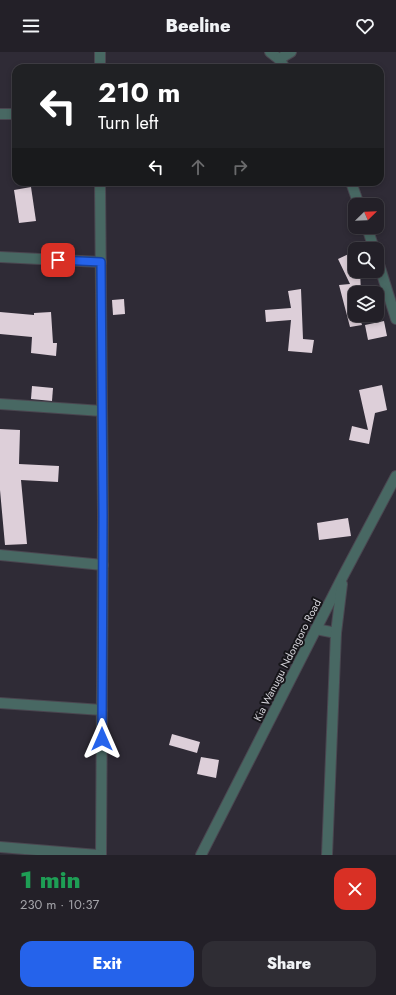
<!DOCTYPE html>
<html lang="en">
<head>
<meta charset="utf-8">
<style>
  :root { --surface:#232028; --page:#2f2d34; --text:#f1f3f6; --muted:#a3a3a8; --line:#403e45; --accent:#2563eb }
  body { margin:0; font-family:Jost,sans-serif; background:var(--page); color:var(--text); height:100vh; display:flex; flex-direction:column; font-size:15px; white-space:nowrap }
  * { box-sizing:border-box; margin:0 }
  p { font-size:13px; color:var(--muted) }
  .icon { flex:none; width:22px; height:22px; fill:none; stroke:currentColor; stroke-width:2; stroke-linecap:round; stroke-linejoin:round }
  .map { position:relative; height:803px; overflow:hidden }
  .side { display:flex; flex-direction:column; background:var(--surface); flex:1 }
  .side>* { flex:none }
  .banner { position:absolute; left:12px; top:12px; width:372px; height:122px; border-radius:12px; box-shadow:0 2px 6px #0003,0 0 0 1px var(--line); background:#202124; color:#fff; overflow:hidden }
  .needle { width:26px; rotate:67deg }
  .controls { position:absolute; left:348px; top:146px; display:grid; gap:8px }
  .controls a { display:grid; place-items:center; width:36px; height:36px; border-radius:8px; background:var(--surface); box-shadow:0 2px 6px #0003,0 0 0 1px var(--line); font-size:20px }
  .pin { position:absolute; display:grid; place-items:center; width:34px; height:34px; color:#fff; margin:-17px; border-radius:8px; box-shadow:0 2px 6px #0006 }
  .me { position:absolute; width:44px; margin:-22px; rotate:0deg; stroke-linejoin:round; filter:drop-shadow(0 0 3px #0008) }
  .turn { display:flex; align-items:center; gap:14px; height:84px; padding:0 20px; font-size:18px }
  .turn .icon { width:52px; height:52px; stroke-width:2.5 }
  .turn b { display:block; font-size:28px; line-height:34px }
  .lanes { display:flex; align-items:center; height:38px; padding:0 20px; background:#0003; justify-content:center; gap:20px; direction:ltr }
  .lanes .off { opacity:.35 }
  .round { display:grid; place-items:center; flex:none; width:42px; height:42px; border-radius:12px; background:var(--page) }
  .overview { display:flex; align-items:center; justify-content:space-between; height:68px; padding:0 20px }
  h1 { font-size:24px; font-weight:800; line-height:30px; color:#1e9e55 }
  .action { display:flex; gap:8px; margin-top:auto; padding:8px 20px }
  .action a { flex:1; height:46px; border-radius:12px; background:var(--accent); color:#fff; font-size:16px; font-weight:800; line-height:46px; text-align:center }
  .action a+a { background:var(--page); color:var(--text) }
  header { display:flex; justify-content:space-between; align-items:center; height:52px; padding:0 20px; background:var(--surface); font-size:18px; font-weight:800 }
  .map>svg:first-child { display:block }
</style>
</head>
<body>
<header><svg class="icon" aria-label="menu" viewBox="0 0 24 24"><path d="M4 6h16M4 12h16M4 18h16"/></svg>Beeline<svg class="icon" aria-label="heart" viewBox="0 0 24 24"><path d="M12 20l-8-8c-3-5 5-10 8-4 3-6 11-1 8 4z"/></svg></header>
<div class="map">
<svg width="396" height="803" viewBox="0 0 396 803">
  <rect width="100%" height="100%" fill="#2f2b36"/>
  <g fill="#ddcfd9">
    <path d="M31,135L36,169L19,171L14,138Z"/>
    <path d="M355,199V219H360L361,241H355V243L354,240L355,263H359L362,273L350,275L339,233L350,232L338,207Z"/>
    <path d="M301,237L303,287L314,288L312,301L288,299L291,268L266,270L265,258L291,256L288,239Z"/>
    <path d="M124,247L125,262L113,263L112,248Z"/>
    <path d="M0,260L34,263V261L51,260L53,291H57L56,304L31,301L32,285L0,282Z"/>
    <path d="M384,269L387,284L368,288L365,273Z"/>
    <path d="M382,333L387,358L375,361L369,392L349,388L352,374L368,378L359,338Z"/>
    <path d="M32,334L53,336L52,349L31,347Z"/>
    <path d="M0,377L20,378L19,412L59,414L58,430L21,428L27,492L5,493L0,438Z"/>
    <path d="M348,466L351,484L319,488L317,471Z"/>
    <path d="M172,682L200,690L197,701L169,693Z"/>
    <path d="M201,705L219,708L216,726L197,722Z"/>
  </g>
  <g fill="none" stroke-linecap="round" stroke-linejoin="round">
    <g stroke="#4a4650" stroke-width="12">
      <g id="minor">
        <path d="M100,0V16"/>
        <path d="M270,0L279,7L285,16"/>
        <path d="M279,7L291,0"/>
        <path d="M0,62H16"/>
        <path d="M100,130L103,463L101,803"/>
        <path d="M351,130L359,153"/>
        <path d="M367,175L374,197"/>
        <path d="M0,205L101,210"/>
        <path d="M377,206L396,267"/>
        <path d="M0,352L102,359"/>
        <path d="M0,503L103,513"/>
        <path d="M316,577L336,581"/>
        <path d="M0,651L102,658"/>
        <path d="M0,795L98,803"/>
        <path d="M201,803L343,524L396,424"/>
        <path d="M327,803L336,581L342,532"/>
      </g>
    </g>
    <use href="#minor" stroke="#486863" stroke-width="10"/>
  </g>
  <g fill="none" stroke-linecap="round" stroke-linejoin="round">
    <g stroke="#184099" stroke-width="10">
      <path id="route" d="M58,208L101,210L103,463L102,687"/>
    </g>
    <use href="#route" stroke="#2563eb" stroke-width="7"/>
  </g>
  <g text-anchor="middle" stroke-width="4" stroke-linejoin="round" paint-order="stroke">
    <g font-size="11" fill="#d5d3da" stroke="#161519">
      <text transform="translate(287 608) rotate(-63)" y="4">Kia Wanugu Ndongoro Road</text>
    </g>
  </g>
</svg>
<div class="controls">
<a><svg class="needle" viewBox="-14 -14 28 28"><path d="M0-13l5 13h-10z" fill="#e53935"/><path d="M0 13l5-13h-10z" fill="#a3a3a8"/></svg></a>
<a><svg class="icon" aria-label="search" viewBox="0 0 24 24"><circle cx="10" cy="10" r="6"/><path d="M15 15l6 6"/></svg></a>
<a><svg class="icon" aria-label="layers" viewBox="0 0 24 24"><path d="M12 4l9 5-9 5-9-5zM3 14l9 5 9-5"/></svg></a>
</div>
<div class="pin" style="left:58px;top:208px;background:#d93025"><svg class="icon" aria-label="arrive" viewBox="0 0 24 24"><path d="M6 21V4h12l-3 4 3 4H6"/></svg></div>
<svg class="me" style="left:102px;top:687px" viewBox="-20 -20 40 40"><path d="M0-17L14 15 0 8-14 15z" fill="#2563eb" stroke="#fff" stroke-width="4"/></svg>
<div class="banner">
<div class="turn"><svg class="icon" aria-label="left" viewBox="0 0 24 24"><path d="M17 20v-9H6M10 6l-5 5 5 5"/></svg><div><b>210 m</b>Turn left</div></div>
<div class="lanes"><svg class="icon" aria-label="left" viewBox="0 0 24 24"><path d="M17 20v-9H6M10 6l-5 5 5 5"/></svg><svg class="icon off" aria-label="ahead" viewBox="0 0 24 24"><path d="M12 20V5M6 11l6-6 6 6"/></svg><svg class="icon off" aria-label="right" viewBox="0 0 24 24"><path d="M7 20v-9h11M14 6l5 5-5 5"/></svg></div>
</div>
</div>
<section class="side">
<div class="overview"><div><h1>1 min</h1><p>230 m · 10:37</p></div><a class="round" style="background:#d93025;color:#fff"><svg class="icon" aria-label="close" viewBox="0 0 24 24"><path d="M6 6l12 12M18 6L6 18"/></svg></a></div>
<div class="action"><a>Exit</a><a>Share</a></div>
</section>
</body>
</html>
